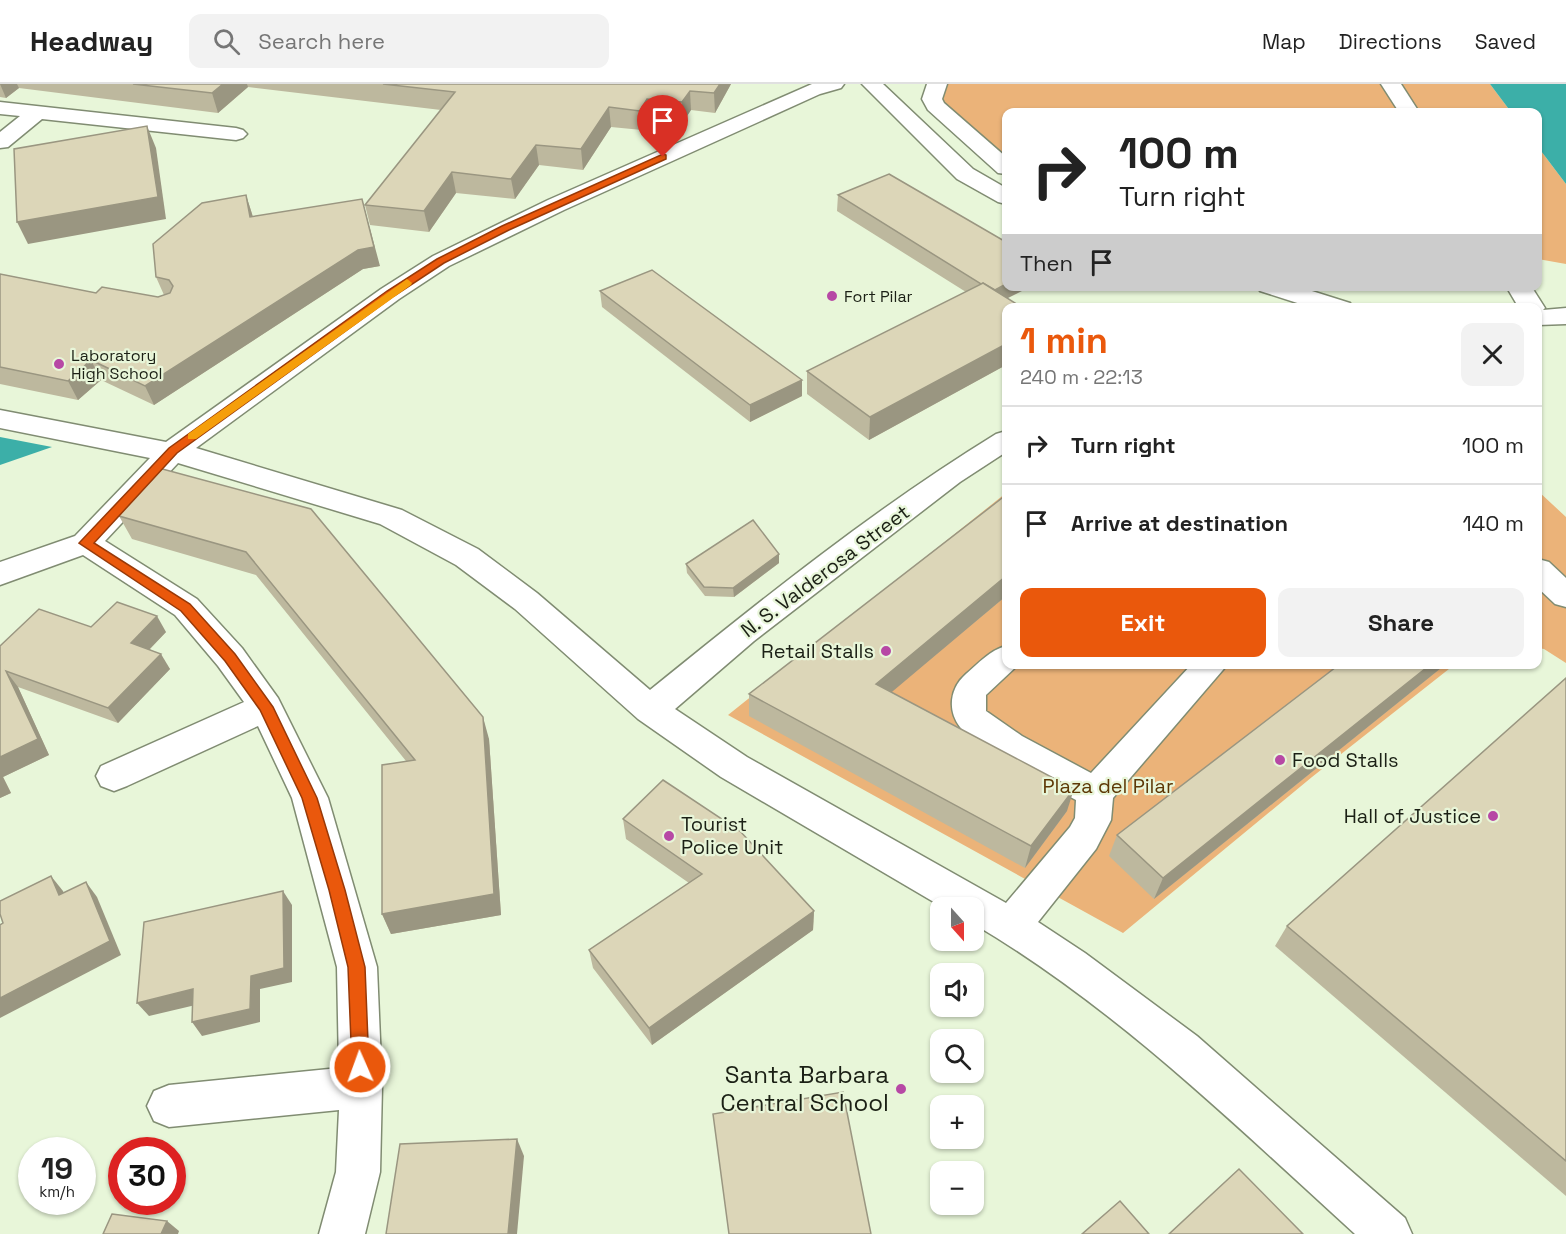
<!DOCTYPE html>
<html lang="en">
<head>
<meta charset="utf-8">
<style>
  :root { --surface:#fff; --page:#f2f2f2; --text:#222; --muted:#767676; --line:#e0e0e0; --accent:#ea580c }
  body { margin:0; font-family:"Space Grotesk",sans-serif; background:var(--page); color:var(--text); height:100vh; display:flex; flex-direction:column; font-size:22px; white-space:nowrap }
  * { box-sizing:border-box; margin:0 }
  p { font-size:20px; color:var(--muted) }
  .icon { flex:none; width:33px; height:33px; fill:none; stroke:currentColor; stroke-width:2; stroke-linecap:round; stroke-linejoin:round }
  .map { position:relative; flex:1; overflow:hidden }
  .details { position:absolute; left:1002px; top:219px; width:540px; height:366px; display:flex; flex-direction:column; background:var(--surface); border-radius:12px; box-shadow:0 2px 4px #0004 }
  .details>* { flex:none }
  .guide { position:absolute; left:1002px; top:24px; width:540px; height:183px; border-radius:12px; box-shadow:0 2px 4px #0004; background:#fff; color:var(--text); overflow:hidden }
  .needle { width:39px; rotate:159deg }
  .fabs { position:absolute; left:930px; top:813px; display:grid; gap:12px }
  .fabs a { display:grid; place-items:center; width:54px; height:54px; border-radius:12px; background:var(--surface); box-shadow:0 2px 4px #0004; font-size:30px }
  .speed { position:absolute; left:18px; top:1053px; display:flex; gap:12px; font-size:30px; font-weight:700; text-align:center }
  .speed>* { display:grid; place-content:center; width:78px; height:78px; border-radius:50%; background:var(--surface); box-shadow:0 2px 4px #0004; line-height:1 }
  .speed small { font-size:15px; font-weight:400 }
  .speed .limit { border:9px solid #d22; background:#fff; color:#111 }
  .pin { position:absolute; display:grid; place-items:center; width:51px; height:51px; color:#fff; margin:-62px -26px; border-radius:50% 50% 50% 0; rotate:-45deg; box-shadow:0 0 6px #0007 }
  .pin .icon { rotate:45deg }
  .me { position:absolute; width:66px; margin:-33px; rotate:358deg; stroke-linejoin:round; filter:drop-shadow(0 0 4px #0008) }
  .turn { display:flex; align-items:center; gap:21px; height:126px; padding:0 18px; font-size:27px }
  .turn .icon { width:78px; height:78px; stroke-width:2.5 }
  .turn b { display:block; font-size:42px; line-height:51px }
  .then { display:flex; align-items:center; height:57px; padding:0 18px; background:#0003; gap:12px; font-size:22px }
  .round { display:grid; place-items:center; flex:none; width:63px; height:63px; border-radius:12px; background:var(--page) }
  .headline { display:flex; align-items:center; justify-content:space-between; height:102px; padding:0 18px }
  h1 { font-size:36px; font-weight:700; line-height:45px; color:var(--accent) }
  .cta { display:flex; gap:12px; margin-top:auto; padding:12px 18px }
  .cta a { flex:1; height:69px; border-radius:12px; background:var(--accent); color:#fff; font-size:24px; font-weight:700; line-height:69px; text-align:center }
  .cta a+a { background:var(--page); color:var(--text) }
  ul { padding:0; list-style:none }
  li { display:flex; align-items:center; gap:18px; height:78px; padding:0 18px; border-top:2px solid var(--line) }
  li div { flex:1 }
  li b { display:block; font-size:22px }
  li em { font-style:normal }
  header { display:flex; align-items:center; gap:36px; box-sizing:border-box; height:84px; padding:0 30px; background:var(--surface); border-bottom:2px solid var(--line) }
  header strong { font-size:28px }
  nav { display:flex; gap:33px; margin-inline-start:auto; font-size:21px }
  .search { width:420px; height:54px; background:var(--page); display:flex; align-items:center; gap:15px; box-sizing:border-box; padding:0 21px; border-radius:12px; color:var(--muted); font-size:22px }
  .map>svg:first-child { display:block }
</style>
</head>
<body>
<header>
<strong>Headway</strong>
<div class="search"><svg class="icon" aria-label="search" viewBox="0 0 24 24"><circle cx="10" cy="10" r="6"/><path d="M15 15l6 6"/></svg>Search here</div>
<nav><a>Map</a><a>Directions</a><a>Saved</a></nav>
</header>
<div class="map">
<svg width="1566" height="1150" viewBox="0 0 1566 1150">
  <rect width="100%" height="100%" fill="#e8f6d9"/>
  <g fill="#ebb379">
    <path d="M937,0H1490L1511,28H1006V83L937,23Z"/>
    <path d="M1538,63L1566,100V180L1538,175Z"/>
    <path d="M1538,407L1566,433V579L1544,565L1538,564Z"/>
    <path d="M1006,409V580L1454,581L1312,693L1123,849L728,631Z"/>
  </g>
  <g fill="#3cafa8">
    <path d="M1490,0H1566V100L1538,63V28H1511Z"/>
    <path d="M0,353L52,363L0,381Z"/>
  </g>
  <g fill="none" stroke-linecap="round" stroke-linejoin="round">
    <g stroke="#808c72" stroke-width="3">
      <g id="minor">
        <path d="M812,0H844L841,4L820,10L564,126L449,182L399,215L196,364L402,426L478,465L537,509L650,606C761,516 874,425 996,350L1006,347V368L960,398L754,557L675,625L747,673L1006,819L1070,743L1075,734L1076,716C1047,700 978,669 960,643C947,626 950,604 966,590C979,579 990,566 1006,562V580H1019L986,611V627L1022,652L1091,689L1192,580H1228L1113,714L1111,736L1096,765L1038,838L1085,869L1197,952L1405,1134L1412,1150H1355C1234,1040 1115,923 974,840V824H944L721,693L638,635L515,525L456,481L380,440L178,379L105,457L197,515L242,564L278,614L328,714L377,883L382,1003L380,1088L365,1150H319L336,1088L339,1026L169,1043L154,1037L147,1022L154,1007L169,1001L339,984L337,883L292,714L258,642L127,702L114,707L101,702L96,692L101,682L244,618L218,582L175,531L83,471L0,501V478L75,452L150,374L0,344V326L166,358L381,205L433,172L548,116Z"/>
        <path d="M862,0H883L973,85L1006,104V120L998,118L957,95Z"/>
        <path d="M927,0H947L942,15L944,19L1006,73V90L998,89L928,26L922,15Z"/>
        <path d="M1381,0H1401L1419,28H1399Z"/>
        <path d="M0,18L236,44L243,46L247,50L243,54L236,56L42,35L8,63L0,64V48L20,32L0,30Z"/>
        <path d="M1257,202H1296L1350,219L1353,224H1313L1260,207Z"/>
        <path d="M1506,202H1531L1545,224L1543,226L1566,224V240L1538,241V224H1519Z"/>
        <path d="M1538,475L1549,478L1566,494V523L1555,520L1538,504Z"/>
      </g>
    </g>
    <use href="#minor" fill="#fff" fill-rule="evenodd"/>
  </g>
  <g fill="#bdb89e">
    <path d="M0,0H731L715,29L691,26L683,38L649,34L642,46L611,43L583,86L539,81L515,115L456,109L429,148L370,141L365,121L441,26L248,3L218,29L19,4L6,14L0,13Z"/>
    <path d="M246,111L253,133L380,182L363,185L154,321L101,296L78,316L0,300V190L96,209L158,213L164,211L156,193Z"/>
    <path d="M838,111L1008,214L1006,224V281L869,356L807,310V287L966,208L837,127Z"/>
    <path d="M600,207L802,296V312L750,338L602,223Z"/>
    <path d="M155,383L489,655L501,831L391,850L382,830L406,677L256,491L132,455L119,432Z"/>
    <path d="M779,470V479L734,513L705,512L687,489L686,480Z"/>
    <path d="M1006,512L891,608L1067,727L1025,784L749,632V610Z"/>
    <path d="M91,543L166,548L150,565L170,585L118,639L18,603L49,671L3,693L11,709L0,714V562Z"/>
    <path d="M1340,580H1446L1154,815L1109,772L1117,751Z"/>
    <path d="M1566,594V1112L1275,862L1287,842Z"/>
    <path d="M623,735L814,827L813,846L652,961L593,884L589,866L689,799L626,755Z"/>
  </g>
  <g fill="#9a9681">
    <path d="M0,0H17L19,4L6,14Z"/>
    <path d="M223,0H247L248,3L218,29L212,9Z"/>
    <path d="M720,0H731L715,29L714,9Z"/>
    <path d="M690,7L691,26L683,38L682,18Z"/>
    <path d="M647,15L649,34L642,46L640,27Z"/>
    <path d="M609,23L611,43L583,86L581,65Z"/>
    <path d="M147,42L156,64L166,135L28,160L17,138Z"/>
    <path d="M536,61L539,81L515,115L511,95Z"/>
    <path d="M452,88L456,109L429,148L424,127Z"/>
    <path d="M246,111L252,130L257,152L250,133Z"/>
    <path d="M362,115L380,182L363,185L154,321L145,302Z"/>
    <path d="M1006,200V202H1032L990,223L993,207Z"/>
    <path d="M1006,260V281L869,356L870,333Z"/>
    <path d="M91,276L101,296L78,316L68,297Z"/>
    <path d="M802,296V312L750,338V321Z"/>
    <path d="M779,470V479L734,513L733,504Z"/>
    <path d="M1006,492V512L874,623L876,600Z"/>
    <path d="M157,532L166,548L140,575L131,559Z"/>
    <path d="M161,570L170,585L118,639L108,624Z"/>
    <path d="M1431,580H1446L1154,815L1163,794Z"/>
    <path d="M6,587L18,603L49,671L3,693L11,709L0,714V673Z"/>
    <path d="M483,633L489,655L501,831L391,850L382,830Z"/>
    <path d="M1074,705L1067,727L1025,784L1031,762Z"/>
    <path d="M51,792L63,807L71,826L59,811Z"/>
    <path d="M86,798L97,813L121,871L0,934V914Z"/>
    <path d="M283,807L292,821V898L260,905V938L202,952L192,938L251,892Z"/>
    <path d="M814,827L813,846L652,961L649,944Z"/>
    <path d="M193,905L204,919L149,932L137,919Z"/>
    <path d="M517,1055L524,1072L517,1150H508Z"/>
    <path d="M167,1137L179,1147L178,1150H161Z"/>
  </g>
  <g fill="#dcd6b8" stroke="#9a9681" stroke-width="1.5">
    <path d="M133,0H223L212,9Z"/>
    <path d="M383,0H720L714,9L690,7L682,18L647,15L640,27L609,23L581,65L536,61L511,95L452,88L424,127L365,121L455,8Z"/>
    <path d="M147,42L158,113L17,138L14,65Z"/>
    <path d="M889,90L1006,158V200L995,206L983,199L981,200L838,111Z"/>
    <path d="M246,111L250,133L362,115L374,163L358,166L145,302L91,276L68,297L0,283V190L96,209L102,203L158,213L170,209L173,202L169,196L156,193L153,160L202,119Z"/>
    <path d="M652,186L802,296L750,321L600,207Z"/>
    <path d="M983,199L1023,224H1006V260L870,333L807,287Z"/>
    <path d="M155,383L311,425L483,633L494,810L382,830V681L415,676L246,468L119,432Z"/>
    <path d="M1006,411V492L876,600L1074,705L1031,762L749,610Z"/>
    <path d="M753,436L779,470L733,504L704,503L686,480Z"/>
    <path d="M117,518L157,532L131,559L161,570L108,624L6,587L38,655L0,673V562L39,525L91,543Z"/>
    <path d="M1340,580H1431L1163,794L1117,751Z"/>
    <path d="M1566,594V1077L1287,842Z"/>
    <path d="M663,696L740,747L814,827L649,944L589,866L702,790L623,735Z"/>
    <path d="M51,792L59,811L86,798L110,857L0,914V841L3,839L0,830V817Z"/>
    <path d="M283,807L284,884L251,892L250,925L192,938L193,905L137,919L144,838Z"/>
    <path d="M843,1008L871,1150H729L713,1030Z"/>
    <path d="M517,1055L508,1150H386L400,1060Z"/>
    <path d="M1239,1085L1303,1150H1169Z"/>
    <path d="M1120,1117L1149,1150H1082Z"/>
    <path d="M112,1130L167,1137L161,1150H103Z"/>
  </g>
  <path fill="#ea580c" stroke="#983908" stroke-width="1.5" d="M663,70L666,71V75L509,146L444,179L394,212L177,369L94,459L190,520L235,570L273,623L317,714L345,806L365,883L369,983L367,989L360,992L354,989L352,983L348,883L329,806L302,714L260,626L225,577L181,527L79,459L169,364L387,207L437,175L502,142Z"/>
  <path fill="#f59e0b" d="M407,195L412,199L411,201L196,355H188V350Z"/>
  <g fill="#b748a5" stroke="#e8f6d9" stroke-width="2">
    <circle cx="832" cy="212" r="6"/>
    <circle cx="59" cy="280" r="6"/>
    <circle cx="886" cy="567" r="6"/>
    <circle cx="1280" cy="676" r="6"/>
    <circle cx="1493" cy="732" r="6"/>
    <circle cx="669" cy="752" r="6"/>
    <circle cx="901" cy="1005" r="6"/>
  </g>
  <g text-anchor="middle" stroke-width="4.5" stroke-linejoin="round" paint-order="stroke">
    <g font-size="16" fill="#1b2015" stroke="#e8f6d9" text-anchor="start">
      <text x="844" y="218">Fort Pilar</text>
      <text x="71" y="277">Laboratory<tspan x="71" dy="18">High School</tspan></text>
    </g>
    <g font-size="20" fill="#1b2015" stroke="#e8f6d9">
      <text transform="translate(825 487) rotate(-37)" y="7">N. S. Valderosa Street</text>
    </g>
    <g font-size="20" fill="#1b2015" stroke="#e8f6d9" text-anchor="end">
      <text x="874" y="574">Retail Stalls</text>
      <text x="1292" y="683" text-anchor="start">Food Stalls</text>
      <text x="1481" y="739">Hall of Justice</text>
      <text x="681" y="747" text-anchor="start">Tourist<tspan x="681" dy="23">Police Unit</tspan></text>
    </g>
    <g font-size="20" fill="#5d3806" stroke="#e8f6d9">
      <text x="1108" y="709">Plaza del Pilar</text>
    </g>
    <g font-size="24" fill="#1b2015" stroke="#e8f6d9" text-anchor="end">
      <text x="889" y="999">Santa Barbara<tspan x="889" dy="28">Central School</tspan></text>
    </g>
  </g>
</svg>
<div class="fabs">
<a><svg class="needle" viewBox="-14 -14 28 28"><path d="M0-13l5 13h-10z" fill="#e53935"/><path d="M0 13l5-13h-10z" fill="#767676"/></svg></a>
<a><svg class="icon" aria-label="sound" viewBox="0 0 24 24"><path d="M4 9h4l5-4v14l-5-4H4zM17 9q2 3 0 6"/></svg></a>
<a><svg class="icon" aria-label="search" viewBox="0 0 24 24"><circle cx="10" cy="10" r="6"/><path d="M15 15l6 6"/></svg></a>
<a>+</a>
<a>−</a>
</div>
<div class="speed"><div>19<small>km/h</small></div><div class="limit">30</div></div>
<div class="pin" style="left:663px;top:73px;background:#d93025"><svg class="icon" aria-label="arrive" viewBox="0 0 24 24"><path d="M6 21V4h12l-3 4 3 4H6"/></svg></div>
<svg class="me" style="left:360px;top:983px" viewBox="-20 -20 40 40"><circle r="17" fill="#ea580c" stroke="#fff" stroke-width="3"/><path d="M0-11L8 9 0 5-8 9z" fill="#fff"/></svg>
<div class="guide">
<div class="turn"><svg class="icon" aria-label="right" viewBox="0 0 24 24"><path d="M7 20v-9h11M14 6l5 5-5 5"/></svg><div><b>100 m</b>Turn right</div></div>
<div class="then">Then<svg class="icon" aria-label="arrive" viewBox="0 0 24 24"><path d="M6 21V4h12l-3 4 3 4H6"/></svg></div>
</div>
<section class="details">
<div class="headline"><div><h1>1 min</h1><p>240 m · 22:13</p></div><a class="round"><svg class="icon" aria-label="close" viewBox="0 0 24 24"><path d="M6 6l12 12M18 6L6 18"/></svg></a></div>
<ul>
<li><svg class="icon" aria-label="right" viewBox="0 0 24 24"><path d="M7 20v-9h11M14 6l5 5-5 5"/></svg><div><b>Turn right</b></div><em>100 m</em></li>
<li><svg class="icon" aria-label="arrive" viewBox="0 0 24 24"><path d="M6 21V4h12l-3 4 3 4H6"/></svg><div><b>Arrive at destination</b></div><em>140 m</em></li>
</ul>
<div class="cta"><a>Exit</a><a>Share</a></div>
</section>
</div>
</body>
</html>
